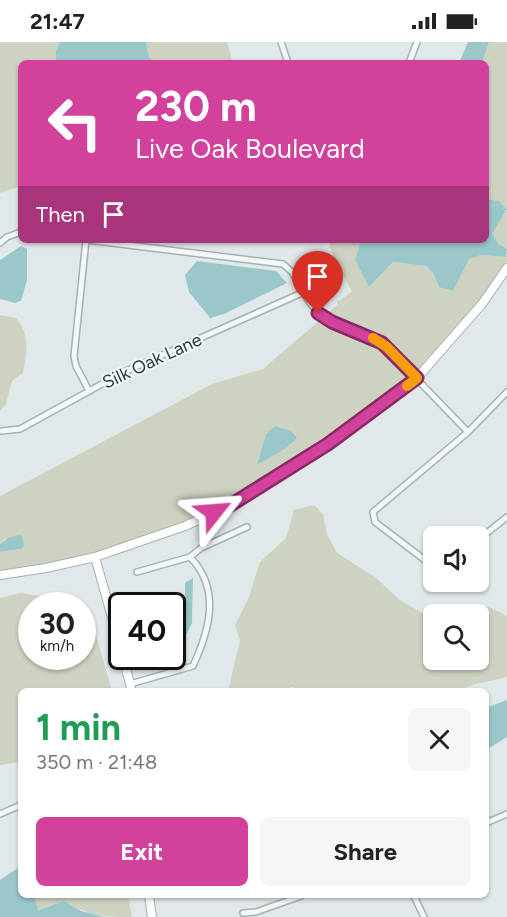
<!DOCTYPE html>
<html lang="en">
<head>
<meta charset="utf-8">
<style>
  :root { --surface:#fff; --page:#f6f6f6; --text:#222; --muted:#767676; --accent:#d2419b }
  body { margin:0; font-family:Figtree,sans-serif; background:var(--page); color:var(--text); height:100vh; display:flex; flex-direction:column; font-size:22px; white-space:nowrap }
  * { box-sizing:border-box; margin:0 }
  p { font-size:20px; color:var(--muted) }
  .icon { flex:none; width:33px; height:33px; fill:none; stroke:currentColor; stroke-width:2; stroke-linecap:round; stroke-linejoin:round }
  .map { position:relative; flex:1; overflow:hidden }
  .sheet { position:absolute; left:18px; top:646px; width:471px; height:210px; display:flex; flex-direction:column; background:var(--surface); border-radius:9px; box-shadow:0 2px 4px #0004 }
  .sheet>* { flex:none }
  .top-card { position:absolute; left:18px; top:18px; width:471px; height:183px; border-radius:9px; box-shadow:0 2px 4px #0004; background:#d2419b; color:#fff; overflow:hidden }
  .buttons { position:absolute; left:423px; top:484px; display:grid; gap:12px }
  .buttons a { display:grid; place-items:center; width:66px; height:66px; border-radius:9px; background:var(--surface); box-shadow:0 2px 4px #0004; font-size:30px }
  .speed { position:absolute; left:18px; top:550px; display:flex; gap:12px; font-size:30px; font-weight:700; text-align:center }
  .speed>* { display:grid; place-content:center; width:78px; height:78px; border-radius:50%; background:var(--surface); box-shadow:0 2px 4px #0004; line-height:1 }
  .speed small { font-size:15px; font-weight:400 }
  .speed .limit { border:3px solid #111; border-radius:9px; background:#fff; color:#111 }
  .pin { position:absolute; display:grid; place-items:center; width:51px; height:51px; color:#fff; margin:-62px -26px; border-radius:50% 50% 50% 0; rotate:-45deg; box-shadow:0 0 6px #0007 }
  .pin .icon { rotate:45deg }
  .me { position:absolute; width:66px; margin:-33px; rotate:62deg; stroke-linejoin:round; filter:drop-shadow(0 0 4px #0008) }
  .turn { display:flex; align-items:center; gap:21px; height:126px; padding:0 18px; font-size:27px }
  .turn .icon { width:78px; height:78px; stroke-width:2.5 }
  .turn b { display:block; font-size:42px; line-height:51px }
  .then { display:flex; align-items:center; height:57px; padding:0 18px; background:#0003; gap:12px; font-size:22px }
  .round { display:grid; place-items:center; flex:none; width:63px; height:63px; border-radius:9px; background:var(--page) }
  .summary { display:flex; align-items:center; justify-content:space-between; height:102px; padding:0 18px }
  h1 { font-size:36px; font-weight:700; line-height:45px; color:#1e9e55 }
  .cta { display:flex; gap:12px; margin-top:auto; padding:12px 18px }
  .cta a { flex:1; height:69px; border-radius:9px; background:var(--accent); color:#fff; font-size:24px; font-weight:700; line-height:69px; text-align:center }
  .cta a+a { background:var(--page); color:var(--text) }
  .status { display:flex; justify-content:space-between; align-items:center; height:42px; padding:0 30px; background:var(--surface); direction:ltr }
  .status svg { height:16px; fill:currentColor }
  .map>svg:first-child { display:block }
</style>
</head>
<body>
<div class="status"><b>21:47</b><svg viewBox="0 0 49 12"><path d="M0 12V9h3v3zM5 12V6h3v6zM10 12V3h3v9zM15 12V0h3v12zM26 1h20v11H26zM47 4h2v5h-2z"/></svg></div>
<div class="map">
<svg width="507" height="875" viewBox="0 0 507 875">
  <rect width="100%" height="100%" fill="#e0e8e9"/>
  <g fill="#ced3c1">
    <path d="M0,0H60L56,8V21H21V144L0,151Z"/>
    <path d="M146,0H227L233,21H155L149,15Z"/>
    <path d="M489,0H507V167L499,159L486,157V21H482Z"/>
    <path d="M507,168V207L499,202L491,192Z"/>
    <path d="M329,198H361L355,218L370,244L393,220L426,224L433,231L439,245L468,217L481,213L506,215L507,213V219L479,260L418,331L384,297L326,272L337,263V260L352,250L331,209Z"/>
    <path d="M0,273L16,276C30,292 27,311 23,331L12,339L6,362L0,369Z"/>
    <path d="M320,278L380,304L412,336C366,370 321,402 273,432C257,442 242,453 226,461C155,497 79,518 0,529V510L21,507L6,496L0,502V454L212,342L263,327Z"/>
    <path d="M314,463L323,472L327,492L337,511L376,536L401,559L433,577L434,618H478V573H451L469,565L487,564L507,574V635L476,642L457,649L300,650L293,645L274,649H225L229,645L240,598L235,583L249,555L260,520L286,496L294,468Z"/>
    <path d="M21,551L46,555L70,564H32V615H82L83,570L90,573L112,649L21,650V720L0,723V556Z"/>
    <path d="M34,854H128L132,875C105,875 88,874 64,859L37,868Z"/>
  </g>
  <g fill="#9ac8ca">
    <path d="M60,0H146L149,15L155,21H56V8Z"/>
    <path d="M468,0H489L482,21H459Z"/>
    <path d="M486,157L499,159L507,167L492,192L499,202L507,207L506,215L481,213L469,217L453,249L439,245L433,231L426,224L393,220L369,245L355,218L361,198L454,200L486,198Z"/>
    <path d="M21,204L27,207V238L21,259L15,261L0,257V218Z"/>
    <path d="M197,219L276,229L287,241L224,272L210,276L189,250L185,233Z"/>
    <path d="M275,384L291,389L297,396L286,406L257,423L266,392Z"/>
    <path d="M19,493L22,494L24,504L21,507L0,510V502L8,496Z"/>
    <path d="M193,536L192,581L181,603L173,602V565L180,563L185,553V541Z"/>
    <path d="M507,658V695L486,708V666Z"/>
    <path d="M21,824V854H34L38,868L64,859L81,869L105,875H0V838Z"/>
  </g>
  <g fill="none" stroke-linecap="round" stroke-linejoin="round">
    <g stroke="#a5b1b3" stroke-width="8">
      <g id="street">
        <path d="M281,0L288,21"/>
        <path d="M409,21L417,0"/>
        <path d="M86,198L74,314L76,324L89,349"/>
        <path d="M87,198L283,222L292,230L308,258L318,271L332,280L382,301L468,390"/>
        <path d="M0,201L7,195L21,190"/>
        <path d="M2,389L20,387L122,331L304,250"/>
        <path d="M478,498L507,475"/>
        <path d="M434,525L375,480L373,470L468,390L507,350"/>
        <path d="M137,530L190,515"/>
        <path d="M130,642L193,624C210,587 221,547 190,515L201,506L247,485"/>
        <path d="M0,772L21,763"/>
        <path d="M486,781L507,772"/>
        <path d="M414,854L424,875"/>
        <path d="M243,871L256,870L301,854"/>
      </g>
    </g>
    <g stroke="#a5b1b3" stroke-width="10">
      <g id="secondary">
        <path d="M95,515L122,611"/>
        <path d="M0,533L46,526L95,515L185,484L229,464L328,402L417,336L482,262L507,226"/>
        <path d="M123,615L132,650"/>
        <path d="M149,854L152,875"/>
      </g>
    </g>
    <use href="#street" stroke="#f3f7f7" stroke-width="5"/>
    <use href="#secondary" stroke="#fff" stroke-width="8"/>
  </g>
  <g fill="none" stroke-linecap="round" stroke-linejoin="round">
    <g stroke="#882a65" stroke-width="15">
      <path id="route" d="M214,470L229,464L328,402L417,336L382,301L332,280L318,271"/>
    </g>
    <use href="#route" stroke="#d2419b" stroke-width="10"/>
    <path stroke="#f59e0b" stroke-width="10" d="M373,296L387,305L417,336L407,344"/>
  </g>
  <g text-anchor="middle" stroke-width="4.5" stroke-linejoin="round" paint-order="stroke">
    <g font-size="18" fill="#283d41" stroke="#eff6f7">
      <text transform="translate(152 319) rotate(-25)" y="6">Silk Oak Lane</text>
    </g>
  </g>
</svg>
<div class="buttons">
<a><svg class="icon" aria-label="sound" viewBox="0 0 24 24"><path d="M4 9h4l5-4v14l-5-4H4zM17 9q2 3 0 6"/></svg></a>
<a><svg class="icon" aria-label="search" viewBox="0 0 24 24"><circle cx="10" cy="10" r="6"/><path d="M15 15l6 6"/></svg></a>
</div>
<div class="speed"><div>30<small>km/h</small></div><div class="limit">40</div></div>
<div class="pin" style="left:318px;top:271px;background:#d93025"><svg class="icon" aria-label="arrive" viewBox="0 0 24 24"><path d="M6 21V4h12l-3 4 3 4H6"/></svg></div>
<svg class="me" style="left:214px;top:470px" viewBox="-20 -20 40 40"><path d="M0-17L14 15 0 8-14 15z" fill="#d2419b" stroke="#fff" stroke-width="4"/></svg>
<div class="top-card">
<div class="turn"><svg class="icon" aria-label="left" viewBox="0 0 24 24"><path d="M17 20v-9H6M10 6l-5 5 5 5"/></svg><div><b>230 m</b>Live Oak Boulevard</div></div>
<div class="then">Then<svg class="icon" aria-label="arrive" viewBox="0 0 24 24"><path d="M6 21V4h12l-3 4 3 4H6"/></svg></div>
</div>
<section class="sheet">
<div class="summary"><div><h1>1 min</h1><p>350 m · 21:48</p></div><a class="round"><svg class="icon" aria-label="close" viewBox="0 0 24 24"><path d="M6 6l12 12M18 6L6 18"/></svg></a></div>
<div class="cta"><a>Exit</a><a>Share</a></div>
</section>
</div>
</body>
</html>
